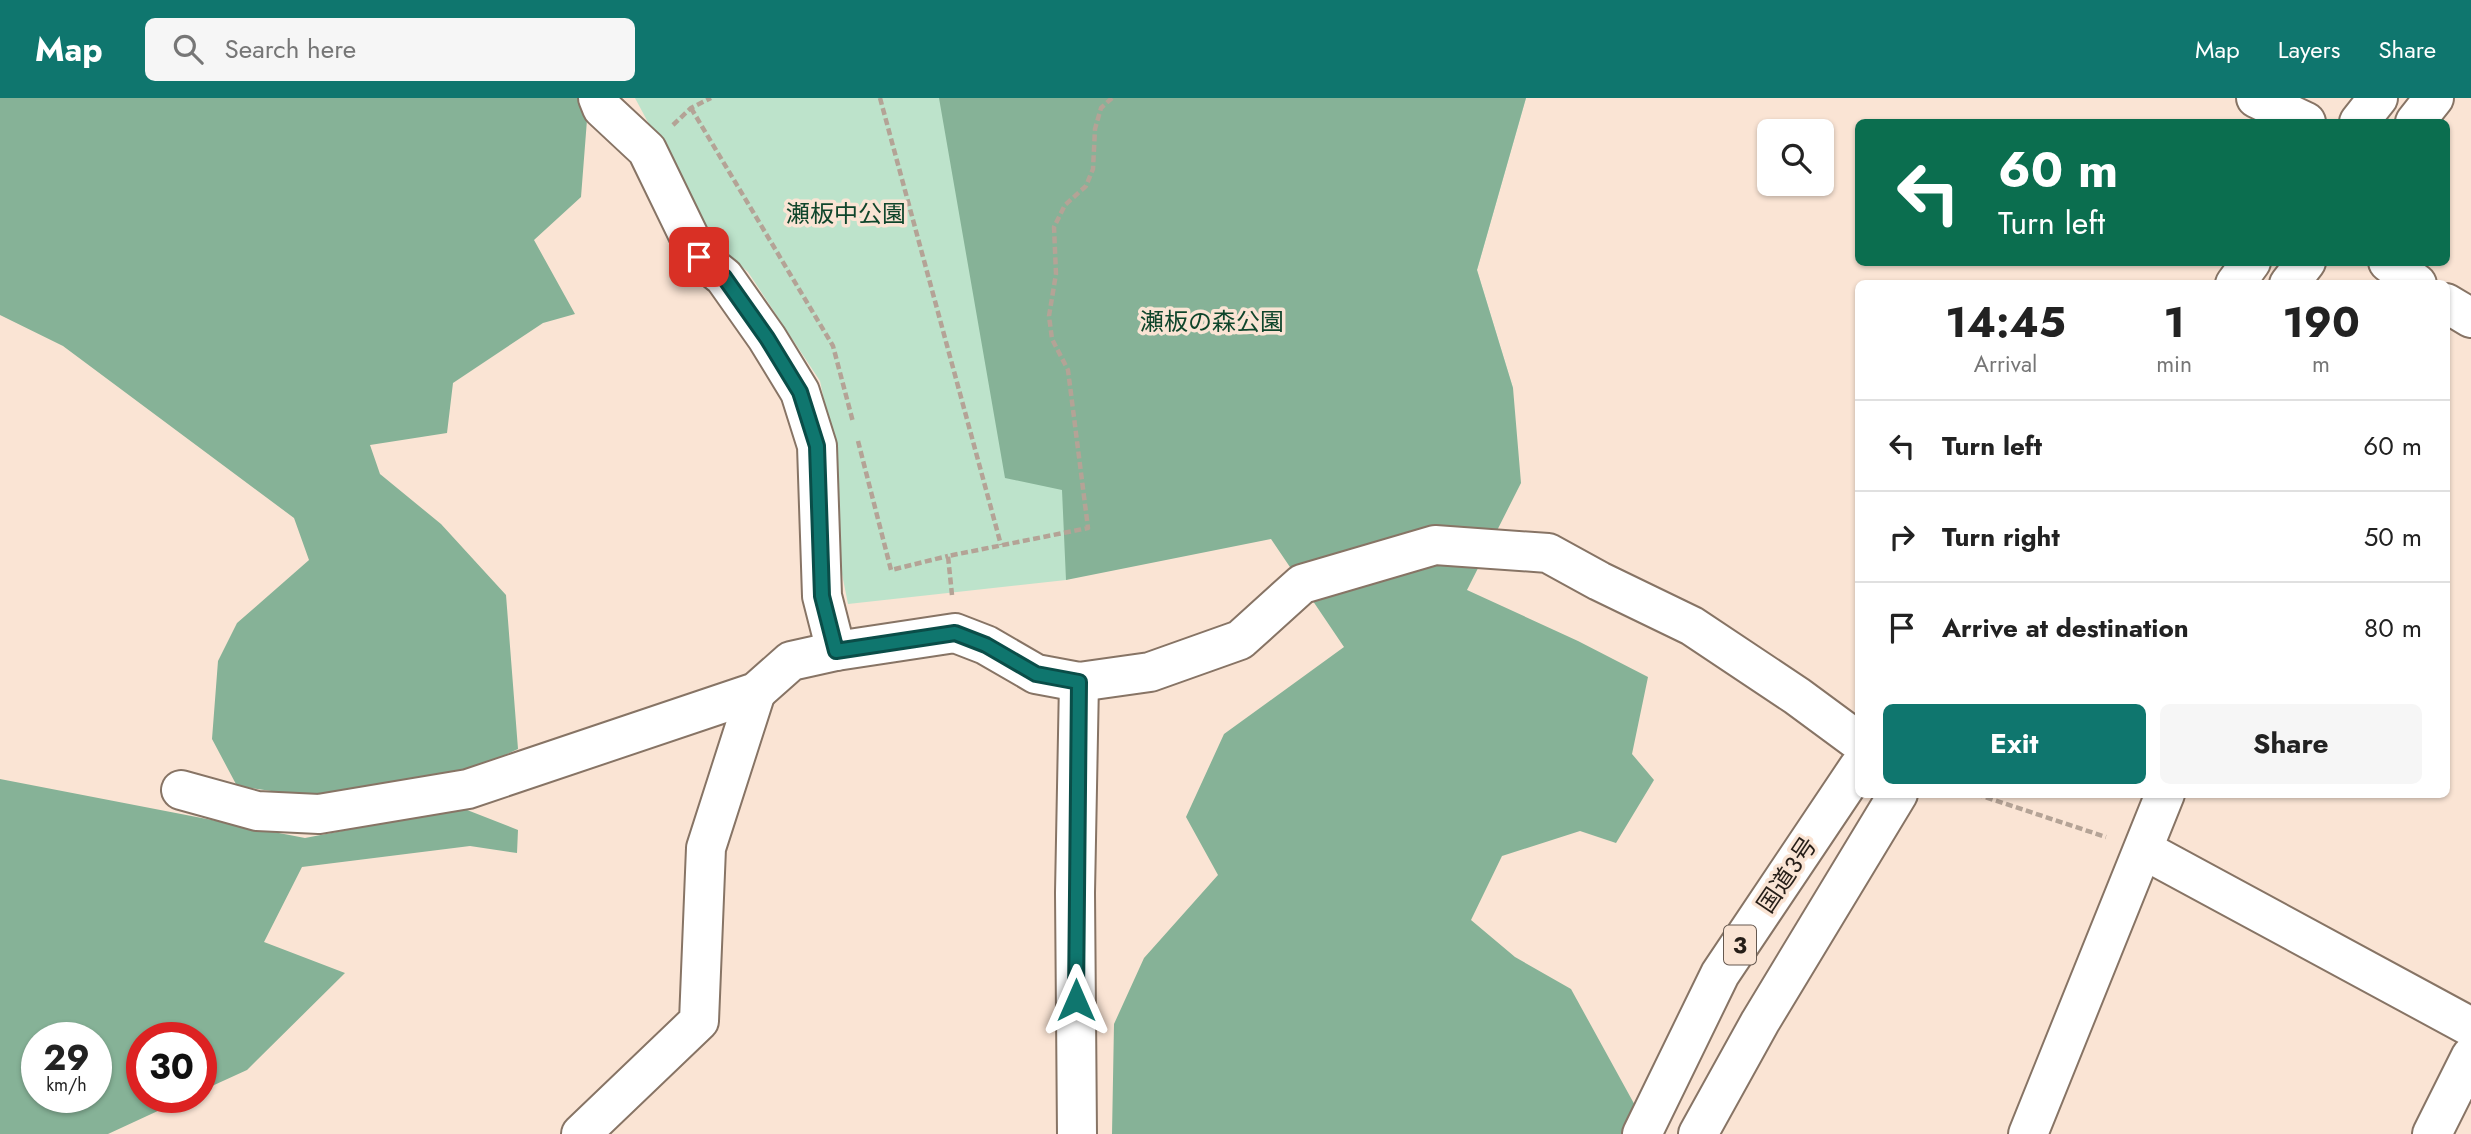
<!DOCTYPE html>
<html lang="en">
<head>
<meta charset="utf-8">
<style>
  :root { --surface:#fff; --page:#f6f6f6; --text:#222; --muted:#767676; --line:#e0e0e0; --accent:#0f766e }
  body { margin:0; font-family:Jost,"Noto Sans JP",sans-serif; background:var(--page); color:var(--text); height:100vh; display:flex; flex-direction:column; font-size:26px; white-space:nowrap }
  * { box-sizing:border-box; margin:0 }
  p { font-size:23px; color:var(--muted) }
  .icon { flex:none; width:38px; height:38px; fill:none; stroke:currentColor; stroke-width:2; stroke-linecap:round; stroke-linejoin:round }
  .map { position:relative; flex:1; overflow:hidden }
  .sheet { position:absolute; left:1855px; top:182px; width:595px; height:518px; display:flex; flex-direction:column; background:var(--surface); border-radius:10px; box-shadow:0 2px 5px #0004 }
  .sheet>* { flex:none }
  .hud { position:absolute; left:1855px; top:21px; width:595px; height:147px; border-radius:10px; box-shadow:0 2px 5px #0004; background:#0b6e4f; color:#fff; overflow:hidden }
  .fabs { position:absolute; left:1757px; top:21px; display:grid; gap:14px }
  .fabs a { display:grid; place-items:center; width:77px; height:77px; border-radius:10px; background:var(--surface); box-shadow:0 2px 5px #0004; font-size:35px }
  .speed { position:absolute; left:21px; top:924px; display:flex; gap:14px; font-size:35px; font-weight:700; text-align:center }
  .speed>* { display:grid; place-content:center; width:91px; height:91px; border-radius:50%; background:var(--surface); box-shadow:0 2px 5px #0004; line-height:1 }
  .speed small { font-size:18px; font-weight:400 }
  .speed .limit { border:10px solid #d22; background:#fff; color:#111 }
  .pin { position:absolute; display:grid; place-items:center; width:60px; height:60px; color:#fff; margin:-30px; border-radius:14px; box-shadow:0 4px 10px #0006 }
  .me { position:absolute; width:77px; margin:-38px; rotate:0deg; stroke-linejoin:round; filter:drop-shadow(0 0 5px #0008) }
  .turn { display:flex; align-items:center; gap:24px; height:147px; padding:0 28px; font-size:32px }
  .turn .icon { width:91px; height:91px; stroke-width:2.5 }
  .turn b { display:block; font-size:49px; line-height:60px }
  .eta { display:flex; justify-content:space-evenly; align-items:center; height:119px; text-align:center }
  .eta b { font-size:42px; font-weight:700; line-height:49px }
  .button { display:flex; gap:14px; margin-top:auto; padding:14px 28px }
  .button a { flex:1; height:80px; border-radius:10px; background:var(--accent); color:#fff; font-size:28px; font-weight:700; line-height:80px; text-align:center }
  .button a+a { background:var(--page); color:var(--text) }
  ul { padding:0; list-style:none }
  li { display:flex; align-items:center; gap:21px; height:91px; padding:0 28px; border-top:2px solid var(--line) }
  li div { flex:1 }
  li b { display:block; font-size:26px }
  li em { font-style:normal }
  header { display:flex; align-items:center; gap:42px; box-sizing:border-box; height:98px; padding:0 35px; background:var(--accent); color:#fff }
  header strong { font-size:33px }
  nav { display:flex; gap:38px; margin-inline-start:auto; font-size:24px }
  .search { width:490px; height:63px; background:var(--page); display:flex; align-items:center; gap:18px; box-sizing:border-box; padding:0 24px; border-radius:10px; color:var(--muted); font-size:26px }
  .map>svg:first-child { display:block }
</style>
</head>
<body>
<header>
<strong>Map</strong>
<div class="search"><svg class="icon" aria-label="search" viewBox="0 0 24 24"><circle cx="10" cy="10" r="6"/><path d="M15 15l6 6"/></svg>Search here</div>
<nav><a>Map</a><a>Layers</a><a>Share</a></nav>
</header>
<div class="map">
<svg width="2471" height="1036" viewBox="0 0 2471 1036">
  <rect width="100%" height="100%" fill="#fae4d4"/>
  <path fill="#bde3cb" d="M635,0H1526L1477,172L1513,290L1066,482L848,506L840,466L836,359L820,283L748,174L711,142Z"/>
  <g fill="#86b297" fill-rule="evenodd">
    <path d="M0,0H584L588,9L581,99L534,142L575,216L543,225L453,285L447,335L370,347L380,376L441,426L506,497L518,651L457,679L334,702L237,688L212,641L218,563L237,525L309,462L294,420L63,248L0,217Z"/>
    <path d="M939,0H1526L1477,172L1513,290L1521,385L1467,492L1578,543L1648,579L1632,656L1654,682L1616,745L1580,733L1502,758L1471,822L1515,859L1571,891L1637,1011L1627,1036H1112L1114,926L1144,860L1218,777L1186,719L1224,636L1344,549L1271,441L1066,482L1062,392L1005,380Z"/>
    <path d="M0,681L305,740L462,710L518,732L517,755L470,748L302,769L264,844L345,875L247,972L201,993V940H142V999H188L108,1036H0ZM37,940H96V999H37Z"/>
  </g>
  <g fill="none" stroke-linecap="round" stroke-linejoin="round">
    <g stroke="#877465" stroke-width="42">
      <g id="minor">
        <path d="M598,0L602,10L647,52L699,159L724,179L767,240L800,294L817,348L822,498L836,553"/>
        <path d="M2256,0L2306,24"/>
        <path d="M2388,164L2417,186"/>
        <path d="M2446,205L2471,220"/>
        <path d="M181,692L257,713L319,716L468,691L756,594L791,563L836,553L955,535L986,547L1036,576L1079,584L1150,574L1240,542L1302,486L1435,447L1548,455L1599,483L1692,528L1797,598L1858,643"/>
        <path d="M2144,752L2471,929"/>
        <path d="M581,1036L699,923L706,750L756,594"/>
        <path d="M1077,1036L1075,795L1079,584"/>
        <path d="M2028,1036L2165,696"/>
        <path d="M2432,1036L2471,958"/>
      </g>
    </g>
    <g stroke="#877465" stroke-width="42">
      <g id="highway">
        <path d="M2359,24L2378,0"/>
        <path d="M2415,24L2434,0"/>
        <path d="M2235,186L2251,164"/>
        <path d="M2289,186L2306,164"/>
        <path d="M1642,1036L1720,876L1858,670"/>
        <path d="M1698,1036L1760,924L1898,696"/>
      </g>
    </g>
    <g stroke="#b4a396" stroke-width="4.5" stroke-dasharray="7 3.5" stroke-linecap="butt">
      <path d="M880,0L1001,447"/>
      <path d="M691,10L833,248L853,324"/>
      <path d="M673,27L691,10L711,0"/>
      <path d="M858,343L891,472L948,458"/>
      <path d="M952,497L948,458L1088,430L1068,272L1052,241L1049,218L1056,176L1054,129L1065,107L1086,88L1093,71L1095,31L1101,10L1112,0"/>
      <path d="M1976,696L2106,739"/>
    </g>
    <use href="#minor" stroke="#fff" stroke-width="38"/>
    <use href="#highway" stroke="#fff" stroke-width="38"/>
  </g>
  <g fill="none" stroke-linecap="round" stroke-linejoin="round">
    <g stroke="#0a4d48" stroke-width="18">
      <path id="route" d="M699,159L724,179L767,240L800,294L817,348L822,498L836,553L955,535L986,547L1036,576L1079,584L1076,902"/>
    </g>
    <use href="#route" stroke="#0f766e" stroke-width="12"/>
  </g>
  <g text-anchor="middle" stroke-width="7" stroke-linejoin="round" paint-order="stroke">
    <rect fill="#fae4d4" stroke="#665950" stroke-width="2" x="1724" y="827.5" width="32" height="39" rx="5"/>
    <g font-size="23" font-weight="bold" fill="#261e18">
      <text x="1740" y="855">3</text>
    </g>
    <g font-size="24" fill="#0f452b" stroke="#fae4d4">
      <text x="846" y="124">瀬板中公園</text>
      <text x="1212" y="232">瀬板の森公園</text>
    </g>
    <g font-size="24" fill="#261e18" stroke="#fae4d4">
      <text transform="translate(1787 777) rotate(-56)" y="8">国道3号</text>
    </g>
  </g>
</svg>
<div class="fabs">
<a><svg class="icon" aria-label="search" viewBox="0 0 24 24"><circle cx="10" cy="10" r="6"/><path d="M15 15l6 6"/></svg></a>
</div>
<div class="speed"><div>29<small>km/h</small></div><div class="limit">30</div></div>
<div class="pin" style="left:699px;top:159px;background:#d93025"><svg class="icon" aria-label="arrive" viewBox="0 0 24 24"><path d="M6 21V4h12l-3 4 3 4H6"/></svg></div>
<svg class="me" style="left:1076px;top:902px" viewBox="-20 -20 40 40"><path d="M0-17L14 15 0 8-14 15z" fill="#0f766e" stroke="#fff" stroke-width="4"/></svg>
<div class="hud">
<div class="turn"><svg class="icon" aria-label="left" viewBox="0 0 24 24"><path d="M17 20v-9H6M10 6l-5 5 5 5"/></svg><div><b>60 m</b>Turn left</div></div>
</div>
<section class="sheet">
<div class="eta">
<div><b>14:45</b><p>Arrival</p></div>
<div><b>1</b><p>min</p></div>
<div><b>190</b><p>m</p></div>
</div>
<ul>
<li><svg class="icon" aria-label="left" viewBox="0 0 24 24"><path d="M17 20v-9H6M10 6l-5 5 5 5"/></svg><div><b>Turn left</b></div><em>60 m</em></li>
<li><svg class="icon" aria-label="right" viewBox="0 0 24 24"><path d="M7 20v-9h11M14 6l5 5-5 5"/></svg><div><b>Turn right</b></div><em>50 m</em></li>
<li><svg class="icon" aria-label="arrive" viewBox="0 0 24 24"><path d="M6 21V4h12l-3 4 3 4H6"/></svg><div><b>Arrive at destination</b></div><em>80 m</em></li>
</ul>
<div class="button"><a>Exit</a><a>Share</a></div>
</section>
</div>
</body>
</html>
